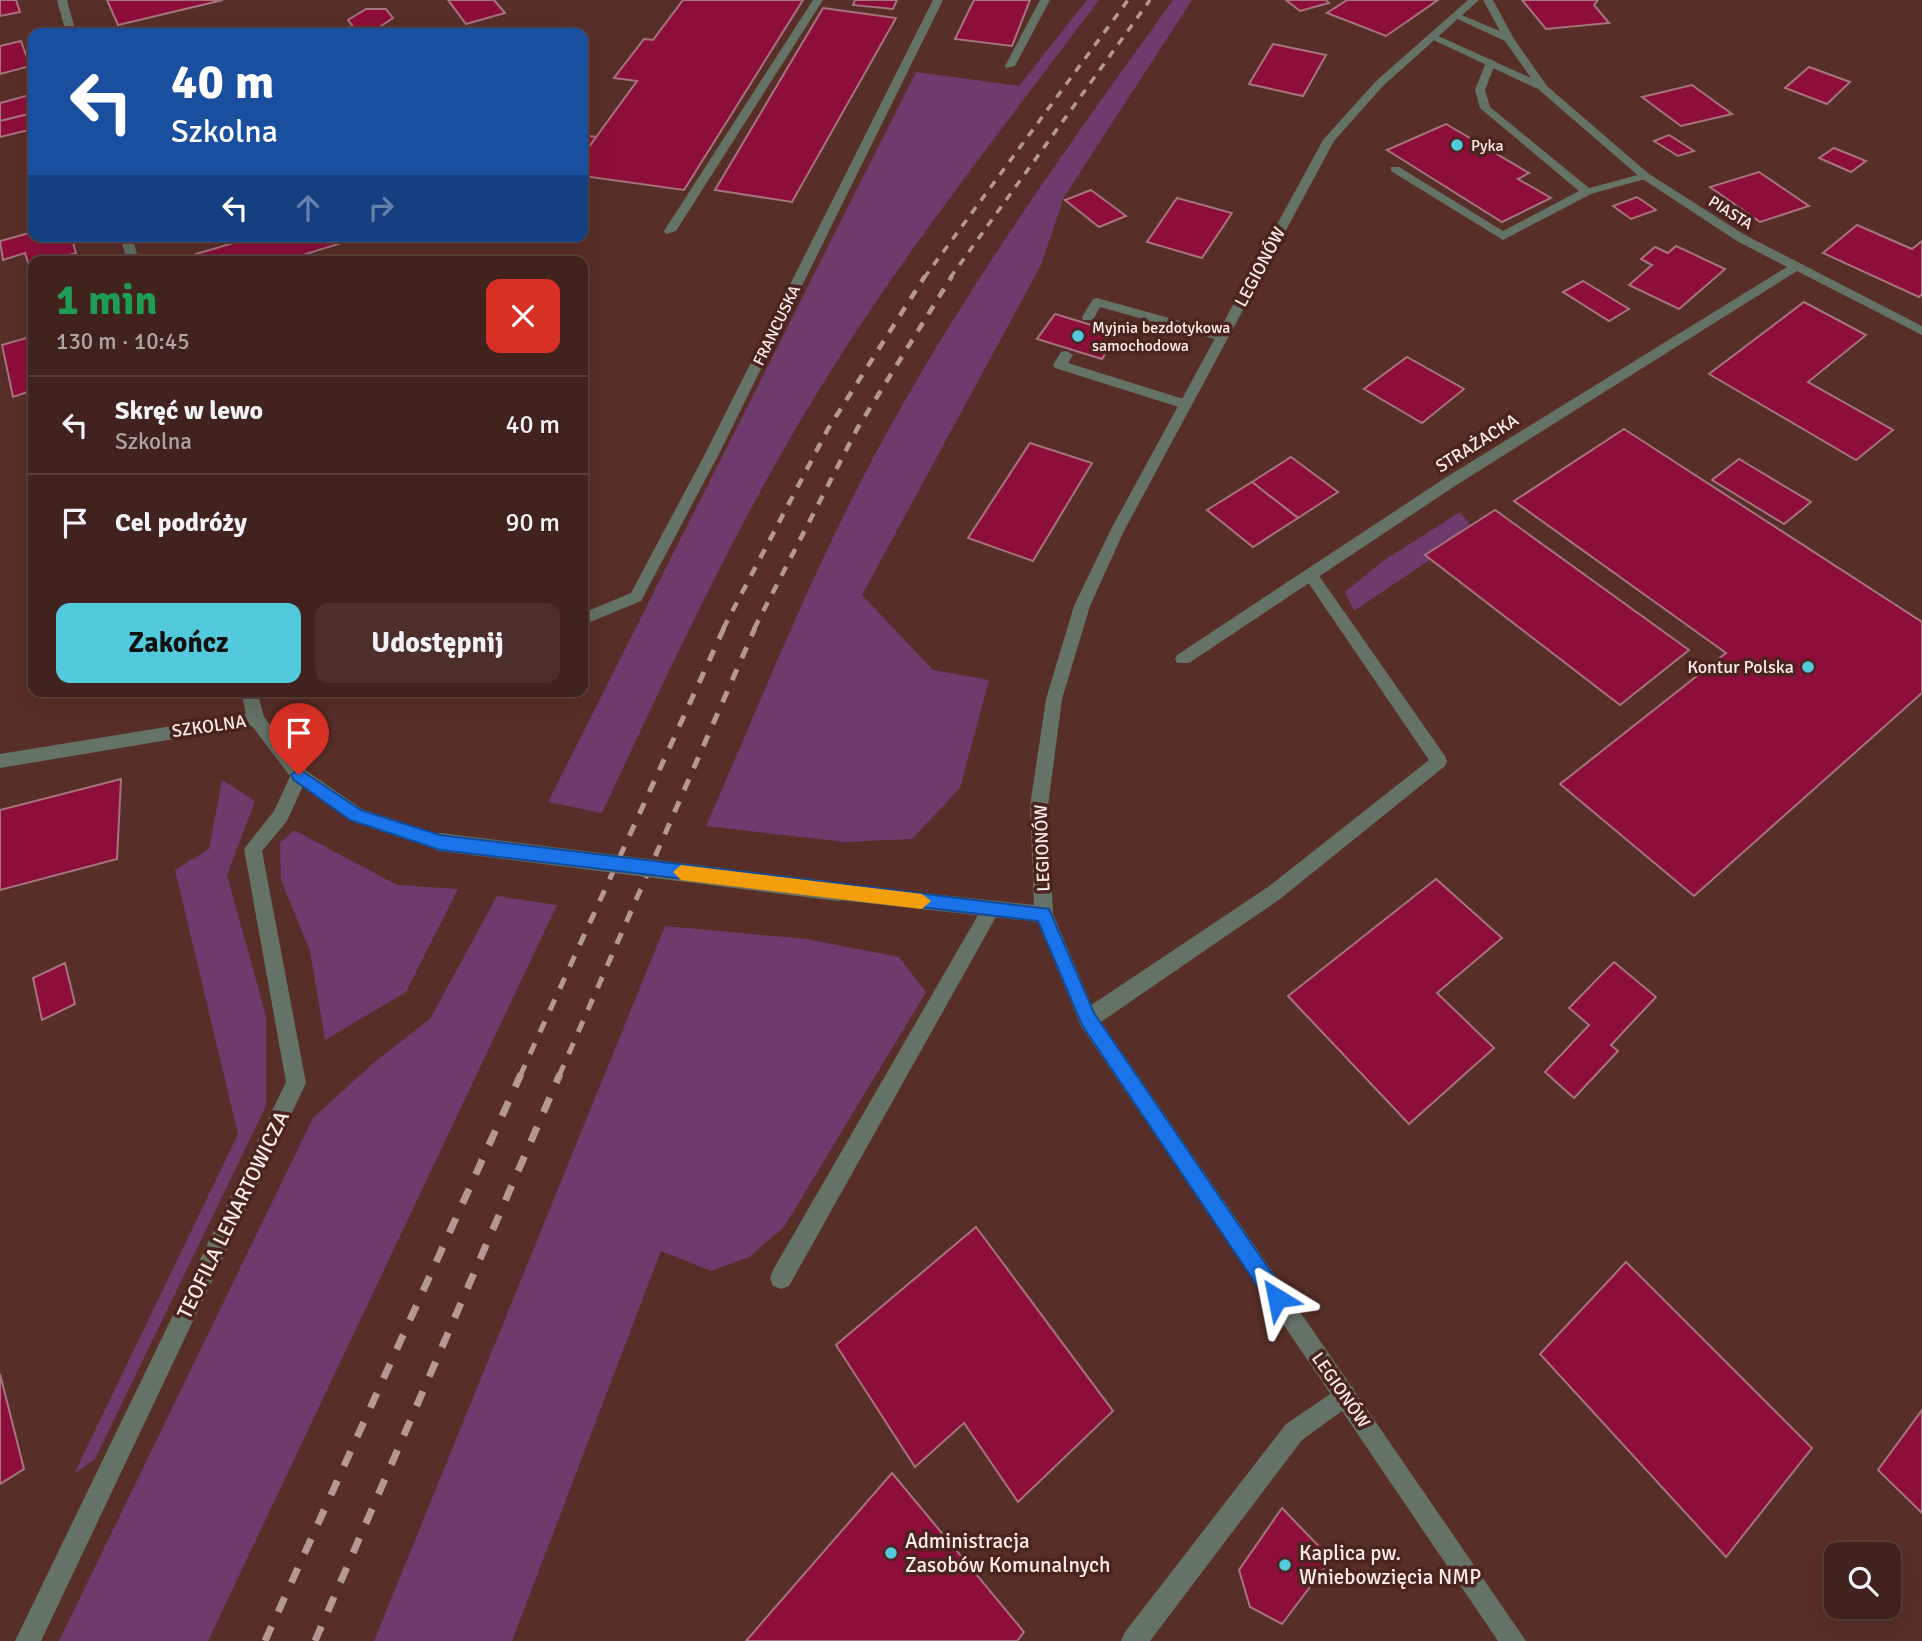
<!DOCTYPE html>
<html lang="pl">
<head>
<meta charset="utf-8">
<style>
  :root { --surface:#42221e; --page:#4c2f2b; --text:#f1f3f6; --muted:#aea4a4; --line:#5a3f3c; --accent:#53cadc }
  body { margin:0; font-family:Signika,sans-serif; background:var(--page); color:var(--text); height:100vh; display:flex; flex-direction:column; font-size:26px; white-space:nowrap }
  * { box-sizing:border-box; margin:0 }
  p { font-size:23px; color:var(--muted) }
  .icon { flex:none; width:38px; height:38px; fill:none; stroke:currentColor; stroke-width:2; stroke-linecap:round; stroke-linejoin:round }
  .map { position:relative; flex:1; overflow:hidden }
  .drawer { position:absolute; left:28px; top:256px; width:560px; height:441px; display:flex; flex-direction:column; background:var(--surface); border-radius:14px; box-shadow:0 7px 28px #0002,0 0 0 2px var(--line) }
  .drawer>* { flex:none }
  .banner { position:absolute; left:28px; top:28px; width:560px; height:214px; border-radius:14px; box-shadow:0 7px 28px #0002,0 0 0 2px var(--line); background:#1a4fa0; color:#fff; overflow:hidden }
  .tools { position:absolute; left:1824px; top:1542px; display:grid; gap:14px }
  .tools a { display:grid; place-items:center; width:77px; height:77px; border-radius:14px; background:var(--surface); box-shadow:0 7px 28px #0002,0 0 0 2px var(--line); font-size:35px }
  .pin { position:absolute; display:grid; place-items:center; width:60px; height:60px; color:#fff; margin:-72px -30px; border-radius:50% 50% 50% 0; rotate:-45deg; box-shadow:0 0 7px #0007 }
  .pin .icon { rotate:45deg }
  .me { position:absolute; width:77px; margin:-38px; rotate:325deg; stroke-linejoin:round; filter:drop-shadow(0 0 5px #0008) }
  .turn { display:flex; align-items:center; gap:24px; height:147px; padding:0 28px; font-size:32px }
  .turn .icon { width:91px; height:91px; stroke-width:2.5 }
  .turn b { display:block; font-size:49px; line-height:60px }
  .lanes { display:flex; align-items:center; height:66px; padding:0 28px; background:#0003; justify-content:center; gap:35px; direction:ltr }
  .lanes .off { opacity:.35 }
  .round { display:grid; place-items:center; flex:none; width:74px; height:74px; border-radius:14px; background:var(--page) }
  .overview { display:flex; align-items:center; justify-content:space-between; height:119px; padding:0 28px }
  h1 { font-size:42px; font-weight:700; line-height:52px; color:#1e9e55 }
  .action { display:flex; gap:14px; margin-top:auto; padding:14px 28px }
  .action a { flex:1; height:80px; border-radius:14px; background:var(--accent); color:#111; font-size:28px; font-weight:700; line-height:80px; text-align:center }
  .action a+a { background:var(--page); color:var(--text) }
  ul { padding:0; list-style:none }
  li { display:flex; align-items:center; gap:21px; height:98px; padding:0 28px; border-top:2px solid var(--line) }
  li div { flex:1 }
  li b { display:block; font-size:26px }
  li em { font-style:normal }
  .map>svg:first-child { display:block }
</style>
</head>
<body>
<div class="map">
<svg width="1922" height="1641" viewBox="0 0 1922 1641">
  <rect width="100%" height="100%" fill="#582e28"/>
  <g fill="#6e3b6c">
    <path d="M1087,0H1099C1003,128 902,254 819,390C736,525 669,670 602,813L548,802L916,72L1019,86Z"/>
    <path d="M1173,0H1192L1064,197L1041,265L862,595L933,670L989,680L960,788L912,839L845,842L706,826C755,715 800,601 855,493C943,319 1059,158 1173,0Z"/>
    <path d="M1460,512L1474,530L1354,611L1345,592L1383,561Z"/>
    <path d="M222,780L255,801L227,875L266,1016V1106L95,1459L74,1474L238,1134L175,870L209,849Z"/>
    <path d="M294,830L397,885L458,889L406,992L325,1040L310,951L281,880L280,843Z"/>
    <path d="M497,896L557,905L208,1641H59L313,1118L377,1060L430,1019Z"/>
    <path d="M665,926L806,939L899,957L926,992L784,1227L749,1257L711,1271L661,1251L512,1641H374Z"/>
  </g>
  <g fill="#8e0e3b" stroke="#a5747c" stroke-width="2">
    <path d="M0,0H16L20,12L0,16Z"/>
    <path d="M107,0H223L118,25Z"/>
    <path d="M448,0H494L505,13L466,24Z"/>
    <path d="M683,0H803L684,190L583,176V155L637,81L614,78L644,39L653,40Z"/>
    <path d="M855,0H897L893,9L853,5Z"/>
    <path d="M974,0H1030L1012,46L955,39Z"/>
    <path d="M1286,0H1326L1329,3L1300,11Z"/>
    <path d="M1347,0H1438L1386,36L1327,13Z"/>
    <path d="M1522,0H1598L1594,5L1609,23L1546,29Z"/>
    <path d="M823,8L896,18L792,202L715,190Z"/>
    <path d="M366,9H386L393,18L378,28L355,29L348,20Z"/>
    <path d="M21,41L30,66L0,74V46Z"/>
    <path d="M1273,44L1326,55L1303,96L1249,84Z"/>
    <path d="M1809,67L1850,82L1827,104L1785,88Z"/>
    <path d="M1692,85L1732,114L1681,126L1642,97Z"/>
    <path d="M33,94V113L0,121V103Z"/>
    <path d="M33,113V129L0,137V121Z"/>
    <path d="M1446,124L1529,173L1518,179L1551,198L1502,222L1387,150Z"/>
    <path d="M583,135L596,137L583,155Z"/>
    <path d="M1669,135L1694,151L1678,156L1654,141Z"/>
    <path d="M1834,148L1866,161L1851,172L1819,158Z"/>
    <path d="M1759,172L1809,206L1760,222L1710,187Z"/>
    <path d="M1091,190L1126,216L1099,227L1065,200Z"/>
    <path d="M1637,197L1656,210L1631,219L1613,206Z"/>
    <path d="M1177,198L1232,213L1202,258L1147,242Z"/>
    <path d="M1857,225L1912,249L1922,241V294L1919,297L1823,253Z"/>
    <path d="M33,232V236H71L76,253L49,261H33V265L29,266L25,253L3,260L0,241Z"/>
    <path d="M258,236H357L358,238L283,261H199L196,254Z"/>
    <path d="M1676,246L1725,269L1679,309L1629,285L1652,265L1641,259L1655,247L1668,253Z"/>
    <path d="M1583,281L1629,309L1609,321L1563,292Z"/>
    <path d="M1804,302L1866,335L1808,382L1893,430L1856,460L1709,374Z"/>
    <path d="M1055,314L1118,333L1102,359L1037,339Z"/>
    <path d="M33,336V390L13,397L2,345Z"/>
    <path d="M1407,357L1464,389L1422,423L1364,389Z"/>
    <path d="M1624,429L1922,622V693L1694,896L1560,784L1726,653L1514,501Z"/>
    <path d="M1030,443L1092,463L1033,561L968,538Z"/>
    <path d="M1291,457L1338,492L1298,518L1252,482Z"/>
    <path d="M1739,459L1811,502L1784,524L1712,480Z"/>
    <path d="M1252,482L1298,518L1253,547L1207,510Z"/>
    <path d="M1495,510L1689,650L1620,705L1425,555Z"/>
    <path d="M121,779L117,859L0,890V810Z"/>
    <path d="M1436,879L1502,938L1437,993L1494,1048L1409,1124L1288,996Z"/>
    <path d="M1614,962L1656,997L1611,1045L1618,1051L1574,1098L1545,1072L1589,1025L1569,1008Z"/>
    <path d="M65,963L75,1004L42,1020L33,978Z"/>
    <path d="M976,1227L1113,1411L1018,1502L964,1423L915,1467L836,1345Z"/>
    <path d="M1626,1262L1812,1448L1726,1557L1540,1354Z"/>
    <path d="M0,1374L24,1469L0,1484Z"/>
    <path d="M1922,1410V1513L1878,1470Z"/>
    <path d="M892,1473L1024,1632L1017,1641H746Z"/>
    <path d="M1282,1508L1331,1559L1282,1624L1250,1607L1239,1570Z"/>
  </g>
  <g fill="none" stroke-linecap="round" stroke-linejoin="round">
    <g fill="#647366" fill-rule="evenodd">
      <path d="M813,0H823L676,231L666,234L664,231Z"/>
      <path d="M1040,0H1050L1015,66L1006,68L1005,66Z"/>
      <path d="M1491,59L1496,62L1485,90L1490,107L1589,188L1645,173L1651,176L1649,178L1591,194L1503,240L1391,171V167H1399L1503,231L1579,191L1480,108L1475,90L1486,62Z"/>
      <path d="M1097,298L1227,334L1228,337L1222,341L1100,307L1093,320H1083L1082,317L1093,299Z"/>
      <path d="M1066,351L1073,355L1068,363L1190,401L1192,404L1185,409L1055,368L1053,365L1061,352Z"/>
      <path d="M1310,568L1315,570L1445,756L1447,761L1445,766L1280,899L1095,1026L1088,1028L1081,1026L1078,1019L1081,1012L1268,887L1429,760L1305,578L1302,574Z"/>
      <path d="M991,901L997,903L1000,909L997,915L789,1286L781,1289L773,1286L770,1278L773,1270L985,903Z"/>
      <path d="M1345,1384L1353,1387L1356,1395L1353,1403L1302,1440L1150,1641H1121L1125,1632L1286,1424Z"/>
    </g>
    <path fill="#647366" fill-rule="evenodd" d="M933,0H943L720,452L641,601L583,625V613L631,593L706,452Z"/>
    <g fill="#647366" fill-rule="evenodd">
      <path d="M1483,0H1493L1514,39L1547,86L1649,174L1745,235L1922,326V335L1797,271L1455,486L1189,663H1177L1175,659L1177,655L1445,478L1787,267L1737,241L1641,178L1538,89L1427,37L1436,35L1531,78L1505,41L1451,16L1459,14L1500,31Z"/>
      <path d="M299,768L305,770L308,775L287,821L262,851L306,1083L41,1641H15L286,1082L244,849L274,811L293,770Z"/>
    </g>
    <g fill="#647366" fill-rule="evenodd">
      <path d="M57,0H67L76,33H66Z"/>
      <path d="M1468,0H1479L1383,86L1334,141L1124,531L1090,606L1062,699L1048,806L1053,914L1095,1013L1526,1641H1498L1081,1026L1038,922L839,900L833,898L830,892L833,886L839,884L1034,905L1030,806L1046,699L1074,606L1110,531L1323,140L1376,81Z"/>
      <path d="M120,236H132L139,261H127Z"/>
      <path d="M241,691H257L264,717L305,770L362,809L446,837L449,842L446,847L440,850L350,820L293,780L252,726L0,768V754L246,714Z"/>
    </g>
    <g stroke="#b49894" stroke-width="3.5" stroke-dasharray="8 8" stroke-linecap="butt">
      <path d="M924,278L1128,0"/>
      <path d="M950,278L1150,0"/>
    </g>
    <g stroke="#b49894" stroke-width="4.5" stroke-dasharray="10 10" stroke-linecap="butt">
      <path d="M723,629L828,429L925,276"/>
      <path d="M754,629L857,429L952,276"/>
    </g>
    <g stroke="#b49894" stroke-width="5" stroke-dasharray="12 12" stroke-linecap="butt">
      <path d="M520,1076L724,628"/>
      <path d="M559,1076L755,628"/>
    </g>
    <g stroke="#b49894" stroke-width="7" stroke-dasharray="16 16" stroke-linecap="butt">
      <path d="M265,1641L521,1074"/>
      <path d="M315,1641L560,1074"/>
    </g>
    <path stroke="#647366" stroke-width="18" d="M440,842L839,892"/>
  </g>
  <path fill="#1a73e8" stroke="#114b97" stroke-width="2" d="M299,769L361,810L440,835L1049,909L1094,1013L1284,1291L1287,1298L1284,1305L1277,1308L1270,1305L1082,1025L1038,921L440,850L350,820L294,780L291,775Z"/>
  <path fill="#f59e0b" d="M681,865L922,894L931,901L922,909L681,880L673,872Z"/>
  <g fill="#53cadc" stroke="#4c241f" stroke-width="2.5">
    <circle cx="1457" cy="145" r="7"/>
    <circle cx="1078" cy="336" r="7"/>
    <circle cx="1808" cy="667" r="7"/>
    <circle cx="891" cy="1553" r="7"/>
    <circle cx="1285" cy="1565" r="7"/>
  </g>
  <g text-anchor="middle" stroke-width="7" stroke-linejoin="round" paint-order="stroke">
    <g font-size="16" fill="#fdedea" stroke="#4c241f" text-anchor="start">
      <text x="1471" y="151">Pyka</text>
      <text x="1092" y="333">Myjnia bezdotykowa<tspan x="1092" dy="18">samochodowa</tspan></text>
    </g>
    <g font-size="16" fill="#fdedea" stroke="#4c241f">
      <text transform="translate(1731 212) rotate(32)" y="6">PIASTA</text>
      <text transform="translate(776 325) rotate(-64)" y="6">FRANCUSKA</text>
    </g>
    <g font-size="18" fill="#fdedea" stroke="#4c241f">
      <text transform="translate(1260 267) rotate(-62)" y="6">LEGIONÓW</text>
      <text transform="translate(1477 443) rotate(-32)" y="6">STRAŻACKA</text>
      <text transform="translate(209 726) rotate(-8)" y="6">SZKOLNA</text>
      <text transform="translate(1042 848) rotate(-92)" y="6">LEGIONÓW</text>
      <text transform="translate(1341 1390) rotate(55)" y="6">LEGIONÓW</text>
    </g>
    <g font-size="18" fill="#fdedea" stroke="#4c241f" text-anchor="end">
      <text x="1794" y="673">Kontur Polska</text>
    </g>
    <g font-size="21" fill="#fdedea" stroke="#4c241f">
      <text transform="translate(233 1215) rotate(-64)" y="7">TEOFILA LENARTOWICZA</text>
    </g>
    <g font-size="21" fill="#fdedea" stroke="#4c241f" text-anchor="start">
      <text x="905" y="1548">Administracja<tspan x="905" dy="24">Zasobów Komunalnych</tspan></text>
      <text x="1299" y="1560">Kaplica pw.<tspan x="1299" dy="24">Wniebowzięcia NMP</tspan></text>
    </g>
  </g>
</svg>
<div class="tools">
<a><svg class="icon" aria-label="search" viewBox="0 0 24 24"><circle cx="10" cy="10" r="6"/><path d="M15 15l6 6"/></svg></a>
</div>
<div class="pin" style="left:299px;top:775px;background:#d93025"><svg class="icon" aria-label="arrive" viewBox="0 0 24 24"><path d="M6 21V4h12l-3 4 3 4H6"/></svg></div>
<svg class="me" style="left:1277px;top:1298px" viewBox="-20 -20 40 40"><path d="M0-17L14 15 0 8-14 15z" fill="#1a73e8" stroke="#fff" stroke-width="4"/></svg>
<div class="banner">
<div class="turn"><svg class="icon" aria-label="left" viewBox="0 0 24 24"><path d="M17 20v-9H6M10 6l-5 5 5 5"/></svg><div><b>40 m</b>Szkolna</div></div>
<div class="lanes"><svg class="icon" aria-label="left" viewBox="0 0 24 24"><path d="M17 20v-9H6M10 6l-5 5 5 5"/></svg><svg class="icon off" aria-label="ahead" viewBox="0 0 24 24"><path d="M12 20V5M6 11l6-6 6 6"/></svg><svg class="icon off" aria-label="right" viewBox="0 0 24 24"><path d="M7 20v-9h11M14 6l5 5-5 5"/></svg></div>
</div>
<section class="drawer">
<div class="overview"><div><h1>1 min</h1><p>130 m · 10:45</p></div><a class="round" style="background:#d93025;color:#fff"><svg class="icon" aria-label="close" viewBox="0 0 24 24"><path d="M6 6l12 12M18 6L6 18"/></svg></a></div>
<ul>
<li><svg class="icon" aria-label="left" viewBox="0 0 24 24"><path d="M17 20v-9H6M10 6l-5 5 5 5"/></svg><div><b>Skręć w lewo</b><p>Szkolna</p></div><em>40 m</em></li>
<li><svg class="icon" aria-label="arrive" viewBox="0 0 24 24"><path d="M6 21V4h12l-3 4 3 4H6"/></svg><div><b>Cel podróży</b></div><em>90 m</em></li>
</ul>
<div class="action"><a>Zakończ</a><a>Udostępnij</a></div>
</section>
</div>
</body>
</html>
